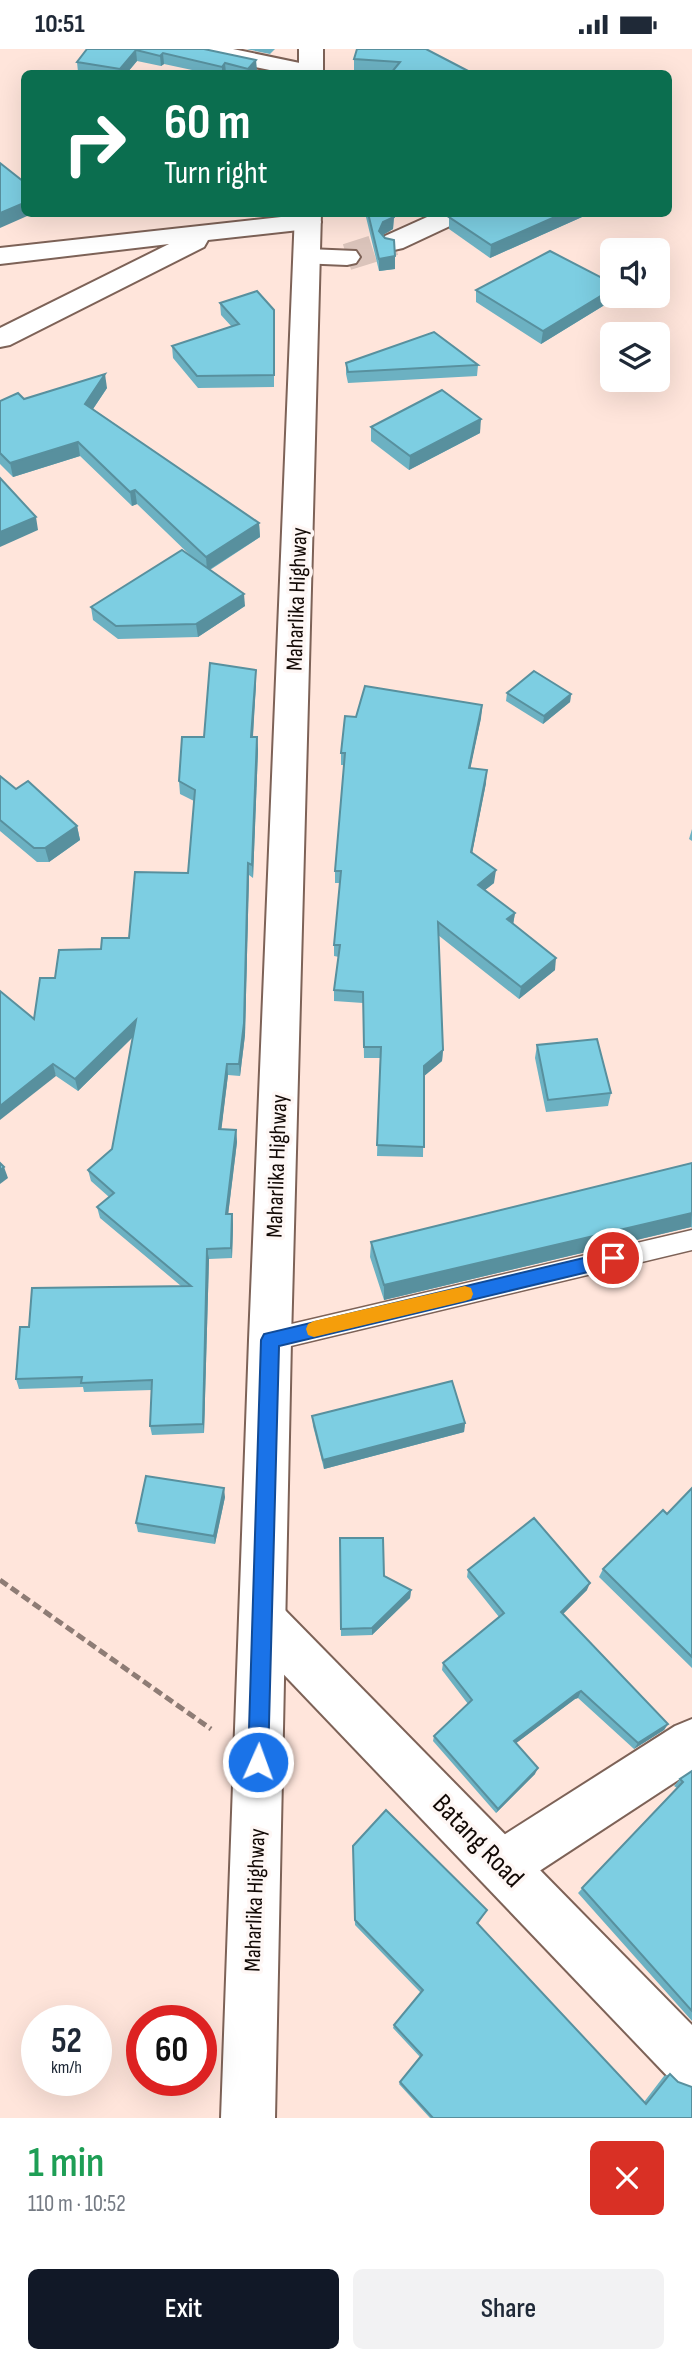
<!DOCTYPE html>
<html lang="en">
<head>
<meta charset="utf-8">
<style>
  :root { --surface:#fff; --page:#f2f2f3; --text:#1f2937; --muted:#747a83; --accent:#111827 }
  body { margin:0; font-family:"Sofia Sans Condensed",sans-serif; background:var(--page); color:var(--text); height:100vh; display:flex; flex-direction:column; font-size:26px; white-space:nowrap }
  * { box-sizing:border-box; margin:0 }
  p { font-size:23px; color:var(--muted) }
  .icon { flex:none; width:38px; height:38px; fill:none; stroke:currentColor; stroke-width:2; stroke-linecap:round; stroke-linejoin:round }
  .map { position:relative; height:2069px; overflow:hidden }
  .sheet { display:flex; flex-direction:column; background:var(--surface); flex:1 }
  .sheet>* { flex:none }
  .guide { position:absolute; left:21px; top:21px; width:651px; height:147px; border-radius:10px; box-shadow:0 7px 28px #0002; background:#0b6e4f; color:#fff; overflow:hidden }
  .fabs { position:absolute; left:600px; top:189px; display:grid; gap:14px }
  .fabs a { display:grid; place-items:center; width:70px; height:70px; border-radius:10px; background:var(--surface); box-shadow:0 7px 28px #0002; font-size:35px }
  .speed { position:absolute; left:21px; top:1956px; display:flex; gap:14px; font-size:35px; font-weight:700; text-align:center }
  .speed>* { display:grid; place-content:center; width:91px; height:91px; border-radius:50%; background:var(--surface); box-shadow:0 7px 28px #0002; line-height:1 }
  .speed small { font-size:18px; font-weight:400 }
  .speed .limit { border:10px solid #d22; background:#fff; color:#111 }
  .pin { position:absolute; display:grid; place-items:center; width:60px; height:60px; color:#fff; margin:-30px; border:4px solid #fff; border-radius:50%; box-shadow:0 2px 7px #0007 }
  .me { position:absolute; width:77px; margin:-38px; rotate:2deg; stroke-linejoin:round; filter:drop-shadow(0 0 5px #0008) }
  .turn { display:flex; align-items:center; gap:24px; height:147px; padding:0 28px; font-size:32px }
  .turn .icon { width:91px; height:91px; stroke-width:2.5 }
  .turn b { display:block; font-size:49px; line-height:60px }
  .round { display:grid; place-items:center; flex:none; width:74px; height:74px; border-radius:10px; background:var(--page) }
  .headline { display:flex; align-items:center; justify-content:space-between; height:119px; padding:0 28px }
  h1 { font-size:42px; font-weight:600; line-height:52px; color:#1e9e55 }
  .primary-button { display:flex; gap:14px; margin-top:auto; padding:14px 28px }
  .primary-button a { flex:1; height:80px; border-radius:10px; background:var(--accent); color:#fff; font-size:28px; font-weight:600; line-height:80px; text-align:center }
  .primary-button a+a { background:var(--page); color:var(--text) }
  .status { display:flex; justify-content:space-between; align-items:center; height:49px; padding:0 35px; background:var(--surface); direction:ltr }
  .status svg { height:19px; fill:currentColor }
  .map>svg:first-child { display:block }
</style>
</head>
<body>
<div class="status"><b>10:51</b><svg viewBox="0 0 49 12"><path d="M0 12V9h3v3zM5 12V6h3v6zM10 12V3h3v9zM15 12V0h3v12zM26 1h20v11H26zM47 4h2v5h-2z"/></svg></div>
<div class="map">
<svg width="692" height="2069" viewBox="0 0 692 2069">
  <rect width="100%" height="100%" fill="#ffe5db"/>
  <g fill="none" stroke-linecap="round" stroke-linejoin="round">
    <path stroke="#dbc4bb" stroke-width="27" stroke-dasharray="27 13" stroke-linecap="butt" d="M347,208L394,193"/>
    <g stroke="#7d6257" stroke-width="3">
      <path id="lane" d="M692,1181V1201L270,1302L262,1298L258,1291L262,1284L270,1280Z"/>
    </g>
    <g stroke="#7d6257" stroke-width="4">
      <g id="street">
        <path d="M187,0H233L319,18L323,23L284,24L191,5Z"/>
        <path d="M436,164H471L467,169L403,199L394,201L385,199L381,193L385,187Z"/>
        <path d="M308,165L317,167L321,173L317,179L208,191L204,198L10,296L0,298V279L169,195L0,215V199Z"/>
        <path d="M308,200L356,202L360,208L356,214L347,216L299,214L295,208L299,202Z"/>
        <path d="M692,1670V1722L521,1834L503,1841L485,1834L478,1816L485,1798L675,1677Z"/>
      </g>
    </g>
    <g stroke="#7d6257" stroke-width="4">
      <path id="secondary" d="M263,1548L279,1555L692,1976V2040L673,2033L247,1587L240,1571L247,1555Z"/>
    </g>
    <g stroke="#7d6257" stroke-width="4">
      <g id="primary">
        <rect x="299" y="0" width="24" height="24"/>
        <path d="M295,164H321L291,1291L275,2069H221L249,1291Z"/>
      </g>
    </g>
    <path stroke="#8e7c75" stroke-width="5" stroke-dasharray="9 4.5" stroke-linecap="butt" d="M0,1531L211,1680"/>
    <use href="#lane" fill="#fff" fill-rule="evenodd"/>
    <use href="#street" fill="#fff" fill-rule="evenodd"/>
    <use href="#secondary" fill="#fff" fill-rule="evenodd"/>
    <use href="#primary" fill="#fff" fill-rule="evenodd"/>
  </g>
  <g fill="#6cb1c2">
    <path d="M87,0H204L257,21L254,24H206L164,15L161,17L137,12L127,24H85L78,23L77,13Z"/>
    <path d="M246,0H275L270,5Z"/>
    <path d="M357,0L472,24H384L354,23V10Z"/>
    <path d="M365,164H394L393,180L382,186L395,220L379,222Z"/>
    <path d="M591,164L490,209L449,180V168Z"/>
    <path d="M476,241L612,247H616V249L541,295L476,253Z"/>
    <path d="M220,254L274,273V338L198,339L173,309L172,297L232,278L221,266Z"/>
    <path d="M346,314L478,316L477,327L348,334L346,325Z"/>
    <path d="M107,339L93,360L259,474L260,488L210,521L245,557L198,588L118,590L93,571L91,558L194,510L137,455L132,457L80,407L13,428L0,415V352L24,350Z"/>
    <path d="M371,378L480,384L409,421L371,392Z"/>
    <path d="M256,634L253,688H257L258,701L253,829L249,826L245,986L240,1027L228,1026L221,1081H236L237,1093L228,1165H232L233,1175L232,1209L209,1210L204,1384L152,1386L150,1377L152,1341L84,1343L83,1338L19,1340L16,1330L29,1278L181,1237L100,1169L97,1158L109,1148L91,1132L88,1121L112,1100L133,988L78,1042L56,1027L34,970L55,929L101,900L129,889L188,824L194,752L180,745L179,732L204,688Z"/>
    <path d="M507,644L571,645L570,653L543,675L506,652Z"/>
    <path d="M482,656L481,669L470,719L486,734L472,804L494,834L485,841L515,864L513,875L555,921L519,950L438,886L443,1001L442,1012L424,1027L423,1108L377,1107L380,1009H364L363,954L334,952V941L339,908L334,907V896L340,834H335V822L344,716H341V704L356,668Z"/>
    <path d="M0,727L16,740L77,777L80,791L49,813H37L0,782Z"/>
    <path d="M692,780V792L689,790Z"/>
    <path d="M537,996L611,1044L608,1057L546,1063L535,1009Z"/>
    <path d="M692,1114V1179L691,1178L384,1251L370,1208L371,1193Z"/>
    <path d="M312,1367L465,1374L464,1383L324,1420L313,1377Z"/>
    <path d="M692,1439V1619L599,1528L603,1520L667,1465Z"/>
    <path d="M225,1448L215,1495L138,1483L136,1474Z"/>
    <path d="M340,1489L384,1527L411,1541L410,1549L372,1586L341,1587Z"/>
    <path d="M468,1521L587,1541L563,1565L668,1675L664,1681L634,1700L578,1649L575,1650L516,1694L535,1725L496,1764L433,1692L434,1687L468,1655L442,1621L443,1614L499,1568L467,1528Z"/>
    <path d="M692,1722V1972L578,1844L677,1739L674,1737L680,1730Z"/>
    <path d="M353,1797L487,1861L484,1866L478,1875L644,2053L664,2027L670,2025L692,2069H430L399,2035L420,2008L393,1979L394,1976L421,1944L355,1876Z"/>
  </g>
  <g fill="#58909e">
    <path d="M136,1L137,12L127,24H121L120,20Z"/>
    <path d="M163,4L164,15L161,17L160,7Z"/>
    <path d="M256,11L257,21L254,24H249L248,20Z"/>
    <path d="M225,14L226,24H222V18Z"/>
    <path d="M24,154V164H34L0,179V164Z"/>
    <path d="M564,164H591L490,209L491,196Z"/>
    <path d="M394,168L393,180L383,186L379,194V182L383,173Z"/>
    <path d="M395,207V220L379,222V210Z"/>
    <path d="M612,240V247H616V249L541,295L543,282Z"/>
    <path d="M105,325L107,339L87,369L85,355Z"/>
    <path d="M481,370L480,384L409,421L410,407Z"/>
    <path d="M78,393L80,407L13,428L10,414Z"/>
    <path d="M135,441L137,455L132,457L130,443Z"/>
    <path d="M36,468L38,481L0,498V483Z"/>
    <path d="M259,474L260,488L207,522L206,508Z"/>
    <path d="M244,545L245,557L198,588L196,575Z"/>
    <path d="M256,621V634L252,701L251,688Z"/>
    <path d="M571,645L570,653L543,675L544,667Z"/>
    <path d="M482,656L481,669L468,731L469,719Z"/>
    <path d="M257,688L258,701L253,829L252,816Z"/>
    <path d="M487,721L486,734L470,815L471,803Z"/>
    <path d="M77,777L80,791L49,813L45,799Z"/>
    <path d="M248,814L249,826L245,986L240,1027L239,1015Z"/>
    <path d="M496,821L494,834L476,848L478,836Z"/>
    <path d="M515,864L513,876L507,870Z"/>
    <path d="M556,909L555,921L519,950L521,938Z"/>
    <path d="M136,971L138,983L78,1042L75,1030Z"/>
    <path d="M443,1001L442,1012L423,1028L424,1017Z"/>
    <path d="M53,1015L56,1027L0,1071V1057Z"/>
    <path d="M227,1015L228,1026L220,1092L219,1080Z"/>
    <path d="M236,1081L237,1093L227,1175L226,1165Z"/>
    <path d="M4,1118L8,1129L0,1135V1121Z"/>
    <path d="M692,1164L691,1178L384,1251V1236Z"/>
    <path d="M232,1165L233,1175L232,1209L231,1199Z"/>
    <path d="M207,1200L209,1210L204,1384L203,1375Z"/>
    <path d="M465,1374L464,1383L324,1420L323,1411Z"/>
    <path d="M224,1439L225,1448L215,1495L214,1487Z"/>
    <path d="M590,1534L587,1541L558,1570L561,1563Z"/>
    <path d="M411,1541L410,1549L372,1586V1579Z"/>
    <path d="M581,1642L578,1649L575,1650L511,1698L514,1692L577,1644Z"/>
    <path d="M668,1675L664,1681L634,1700L638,1694Z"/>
    <path d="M538,1719L535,1725L496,1764L498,1760Z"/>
  </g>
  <g fill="#7dcee2" stroke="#58909e" stroke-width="2">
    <path d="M87,0H204L256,11L248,20L225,14L222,18L163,4L160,7L136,1L120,20L77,13Z"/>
    <path d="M357,0H426L472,24H391L400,13L354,10Z"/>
    <path d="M0,114L24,133V154L0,164Z"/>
    <path d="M368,164H394V168L383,173L379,182L385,189L394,191L395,207L379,210Z"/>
    <path d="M457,164H564L491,196L449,168Z"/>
    <path d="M550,202L612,234V240L543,282L476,241Z"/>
    <path d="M257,242L274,261V326L197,327L172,297L239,275L220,254Z"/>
    <path d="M434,283L478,316L348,323L346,314Z"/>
    <path d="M105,325L85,355L259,474L206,508L135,441L130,443L78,393L10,414L0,404V352L18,344L24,350Z"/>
    <path d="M442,341L481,370L410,407L371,378Z"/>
    <path d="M0,429L36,468L0,483Z"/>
    <path d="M182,501L244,545L196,575L116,577L91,558Z"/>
    <path d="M210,614L256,621L251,688H257L252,816L248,814L244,974L239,1015H227L219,1080L236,1081L226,1165H232L231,1199L207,1200L203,1375L150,1377L152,1331L81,1334L82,1328L16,1330L20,1278H29L32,1239L191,1237L97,1158L114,1144L88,1121L112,1100L136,971L75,1030L53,1015L0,1057V942L34,970L40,929H55L59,901L101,900L102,889H129L135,823L188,824L195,741L179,732L182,688H204Z"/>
    <path d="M534,622L571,645L544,667L507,644Z"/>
    <path d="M365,637L482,656L469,719L487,721L471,803L496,821L478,836L515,864L507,870L556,909L521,938L438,873L443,1001L424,1017V1098L377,1096L381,998H364L363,943L334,941L340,896H334L341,822H335L345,704H341L345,667L356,668Z"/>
    <path d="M0,727L16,740L28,732L77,777L45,799H34L0,771Z"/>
    <path d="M597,990L611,1044L548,1051L537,996Z"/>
    <path d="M0,1114L4,1118L0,1121Z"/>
    <path d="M692,1114V1164L384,1236L371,1193Z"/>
    <path d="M452,1332L465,1374L323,1411L312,1367Z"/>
    <path d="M146,1427L224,1439L214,1487L136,1474Z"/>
    <path d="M692,1439V1608L603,1520L663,1461L667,1465Z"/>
    <path d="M534,1469L590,1534L561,1563L668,1675L638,1694L581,1642L577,1644L514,1692L538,1719L498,1760L434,1687L472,1651L443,1614L504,1564L468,1521Z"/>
    <path d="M340,1489H383L384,1527L411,1541L372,1579L341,1580Z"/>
    <path d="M692,1722V1962L582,1839L683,1733L680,1730Z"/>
    <path d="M386,1761L487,1861L477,1874L646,2055L670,2025L678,2033L692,2038V2069H433L400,2033L422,2006L394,1976L423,1941L355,1871L353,1797Z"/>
  </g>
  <path fill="#1a73e8" stroke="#114b97" stroke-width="2" d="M613,1202L619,1204L621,1209L619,1215L613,1217L279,1297L268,1713L266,1720L258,1723L251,1720L248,1713L261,1291L264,1285Z"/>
  <path fill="#f59e0b" d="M465,1237L471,1239L473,1245L471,1250L465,1252L314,1288L308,1286L306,1280L308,1275L314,1272Z"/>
  <g text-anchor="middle" stroke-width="7" stroke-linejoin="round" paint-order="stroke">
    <g font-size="23" fill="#120905" stroke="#fef7f5">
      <text transform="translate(296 550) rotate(-88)" y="8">Maharlika Highway</text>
      <text transform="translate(276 1117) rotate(-88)" y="8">Maharlika Highway</text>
      <text transform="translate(254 1851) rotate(-88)" y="8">Maharlika Highway</text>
    </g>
    <g font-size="28" fill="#120905" stroke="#fef7f5">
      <text transform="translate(479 1791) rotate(46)" y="10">Batang Road</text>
    </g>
  </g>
</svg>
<div class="fabs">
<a><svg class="icon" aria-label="sound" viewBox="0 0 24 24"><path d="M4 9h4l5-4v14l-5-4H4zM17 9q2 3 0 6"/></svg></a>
<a><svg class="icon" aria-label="layers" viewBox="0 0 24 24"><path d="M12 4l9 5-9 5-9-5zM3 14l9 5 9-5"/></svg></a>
</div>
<div class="speed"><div>52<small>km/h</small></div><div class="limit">60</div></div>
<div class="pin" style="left:613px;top:1209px;background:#d93025"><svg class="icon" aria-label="arrive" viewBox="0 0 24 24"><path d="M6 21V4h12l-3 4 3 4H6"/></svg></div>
<svg class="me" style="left:258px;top:1713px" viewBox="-20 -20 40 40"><circle r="17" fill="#1a73e8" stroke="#fff" stroke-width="3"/><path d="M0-11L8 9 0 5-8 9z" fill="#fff"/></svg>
<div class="guide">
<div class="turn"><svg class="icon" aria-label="right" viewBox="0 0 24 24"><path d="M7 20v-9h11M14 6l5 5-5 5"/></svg><div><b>60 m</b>Turn right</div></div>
</div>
</div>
<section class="sheet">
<div class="headline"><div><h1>1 min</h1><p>110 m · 10:52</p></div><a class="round" style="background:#d93025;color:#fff"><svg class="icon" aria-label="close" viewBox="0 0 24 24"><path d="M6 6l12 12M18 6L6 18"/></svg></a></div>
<div class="primary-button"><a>Exit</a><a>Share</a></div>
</section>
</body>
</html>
